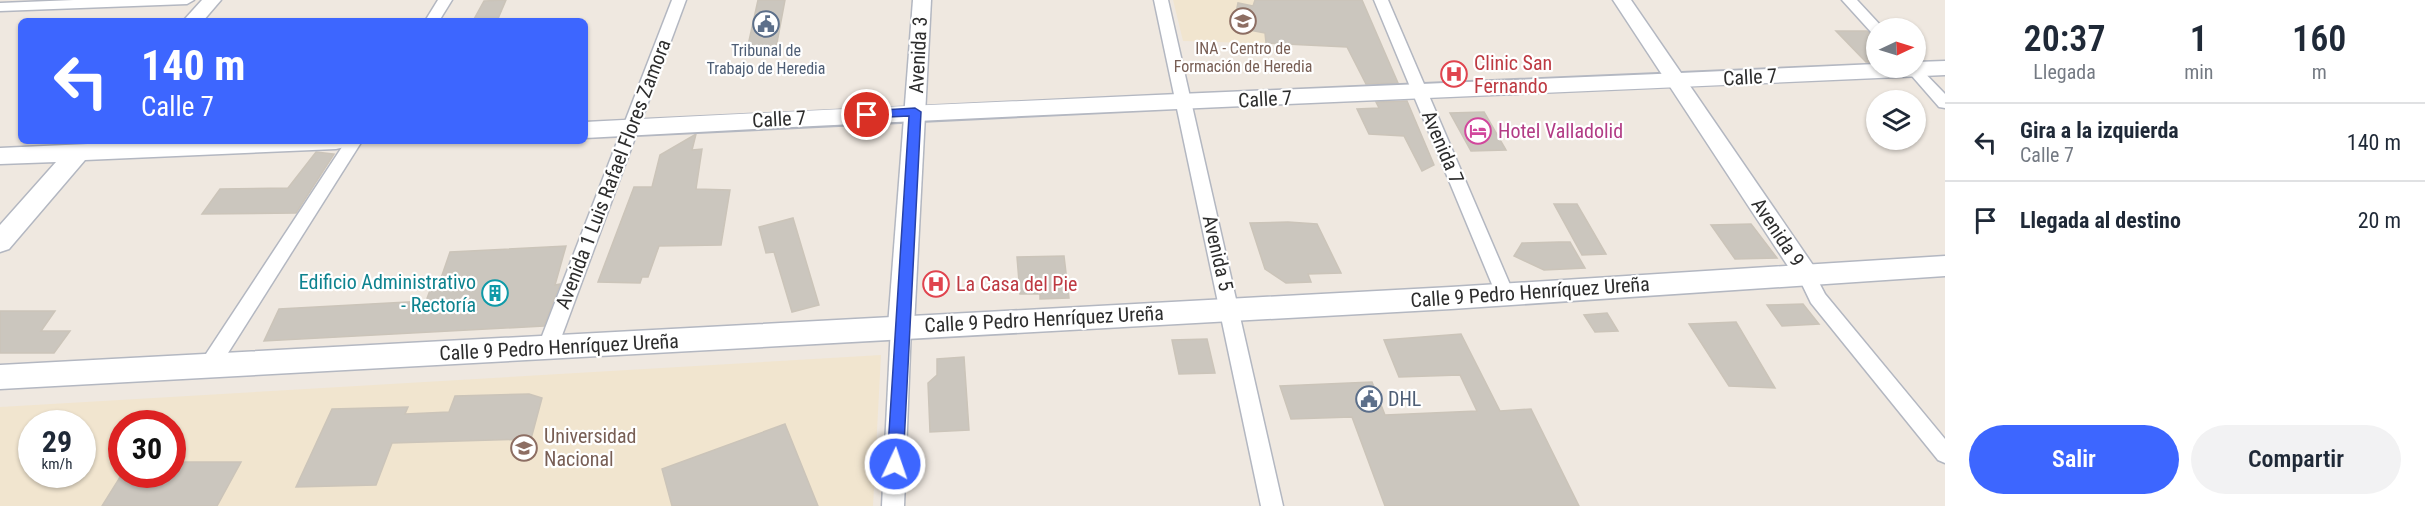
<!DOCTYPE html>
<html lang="es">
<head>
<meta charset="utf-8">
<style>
  :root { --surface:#fff; --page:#f2f2f3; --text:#1f2937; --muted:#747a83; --line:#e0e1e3; --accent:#3d66ff }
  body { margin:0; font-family:"Roboto Condensed",sans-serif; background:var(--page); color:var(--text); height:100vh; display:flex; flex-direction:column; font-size:22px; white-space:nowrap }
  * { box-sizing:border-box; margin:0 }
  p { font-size:20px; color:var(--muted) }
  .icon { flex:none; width:33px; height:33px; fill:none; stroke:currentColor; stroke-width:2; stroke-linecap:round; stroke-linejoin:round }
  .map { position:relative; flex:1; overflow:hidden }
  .drawer { display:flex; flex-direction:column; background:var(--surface); width:480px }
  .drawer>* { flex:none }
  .hud { position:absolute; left:18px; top:18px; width:570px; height:126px; border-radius:9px; box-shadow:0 2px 4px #0004; background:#3d66ff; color:#fff; overflow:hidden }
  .needle { width:39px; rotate:86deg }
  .tools { position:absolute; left:1866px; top:18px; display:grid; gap:12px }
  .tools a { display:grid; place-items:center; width:60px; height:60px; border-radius:50%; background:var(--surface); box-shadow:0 2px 4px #0004; font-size:30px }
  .speed { position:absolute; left:18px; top:410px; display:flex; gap:12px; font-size:30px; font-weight:700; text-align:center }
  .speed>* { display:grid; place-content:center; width:78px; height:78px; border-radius:50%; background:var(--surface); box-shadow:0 2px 4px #0004; line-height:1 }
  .speed small { font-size:15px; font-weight:400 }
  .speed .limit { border:9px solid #d22; background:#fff; color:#111 }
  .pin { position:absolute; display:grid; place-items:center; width:51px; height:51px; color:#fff; margin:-26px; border:3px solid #fff; border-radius:50%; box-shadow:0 2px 6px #0007 }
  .me { position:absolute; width:66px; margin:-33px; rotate:3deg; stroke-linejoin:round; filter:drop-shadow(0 0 4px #0008) }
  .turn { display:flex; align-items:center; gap:21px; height:126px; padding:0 24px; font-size:27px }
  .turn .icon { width:78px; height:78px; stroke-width:2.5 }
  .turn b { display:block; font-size:42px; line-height:51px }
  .eta { display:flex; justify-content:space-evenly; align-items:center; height:102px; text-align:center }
  .eta b { font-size:36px; font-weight:600; line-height:42px }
  .primary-button { display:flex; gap:12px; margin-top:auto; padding:12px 24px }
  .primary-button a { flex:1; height:69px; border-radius:36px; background:var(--accent); color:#fff; font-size:24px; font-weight:600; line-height:69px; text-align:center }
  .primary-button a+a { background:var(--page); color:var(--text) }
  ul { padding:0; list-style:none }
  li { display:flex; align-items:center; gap:18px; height:78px; padding:0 24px; border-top:2px solid var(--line) }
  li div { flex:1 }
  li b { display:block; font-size:22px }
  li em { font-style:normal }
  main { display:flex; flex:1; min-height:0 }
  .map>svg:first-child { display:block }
</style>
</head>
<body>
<main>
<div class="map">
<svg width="1945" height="506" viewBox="0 0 1945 506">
  <rect width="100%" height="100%" fill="#efe8e0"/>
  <g fill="#f1e5cf" fill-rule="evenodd">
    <path d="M1173,0H1302L1317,45L1183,41Z"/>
    <path d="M881,355L873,506H0V407ZM32,423H82V474H32ZM122,423H172V474H122Z"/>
  </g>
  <g fill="#cbc6be" stroke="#cbc4b9" stroke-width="1.5">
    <path d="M506,0L497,21H473L484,1Z"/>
    <path d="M758,0H785L776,48L747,50Z"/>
    <path d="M1255,0H1362L1398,83L1366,84L1347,47L1266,43L1265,33L1233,27L1238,3L1253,6Z"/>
    <path d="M1836,31H1867L1876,35V62H1866Z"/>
    <path d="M1407,101L1434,165L1422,171L1404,136L1369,134L1357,109L1379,108L1376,102Z"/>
    <path d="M1484,112L1506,150L1471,151L1450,113Z"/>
    <path d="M696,134L692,150L702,149L696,189L730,190L721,245L659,246L648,277H642L640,283L598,282L634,187H652L660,155Z"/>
    <path d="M316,152L334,154L296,213L202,214L220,189L288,188Z"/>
    <path d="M1554,204H1577L1606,254L1582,255Z"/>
    <path d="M793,218L819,305L792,312L774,252L766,253L759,227Z"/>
    <path d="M1288,222L1317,224L1341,273L1308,274L1311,282L1286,283L1265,269L1250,223Z"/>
    <path d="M1751,224L1777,258L1735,259L1711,225Z"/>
    <path d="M1559,242H1570L1585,268L1544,270L1514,256L1522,243Z"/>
    <path d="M566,246L555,285L560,284L544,326L264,341L279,309L426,301L432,285L439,284L450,252Z"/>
    <path d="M1064,256L1069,298L1040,299V294H1020L1017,257Z"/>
    <path d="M1803,304L1819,324L1782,326L1767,305Z"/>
    <path d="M0,311H55L41,331H70L54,353H0Z"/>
    <path d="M1607,313L1618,331L1595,332L1584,315Z"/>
    <path d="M1736,322L1775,388L1729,386L1689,324Z"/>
    <path d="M1461,334L1500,411L1531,409L1579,506H1385L1352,417L1291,419L1280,386L1372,382L1385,415L1477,411L1460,375L1399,377L1384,340Z"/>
    <path d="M1207,339L1215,373L1179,374L1172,340Z"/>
    <path d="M964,357L969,430L930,432L928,383L937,375V359Z"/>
    <path d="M529,394L542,398L531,439L392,443L376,485L296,487L332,409L408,407L405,414L449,412L455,396Z"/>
    <path d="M785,424L818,506H672L662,469Z"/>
    <path d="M172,462H241L217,506H102L122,474H172Z"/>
  </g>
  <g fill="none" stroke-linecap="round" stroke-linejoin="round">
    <g stroke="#b3b7c1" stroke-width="3">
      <g id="minor">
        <path d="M74,0H194L187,4L0,11V3Z"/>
        <path d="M438,0H452L439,21H425Z"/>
        <path d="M672,0H686L557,349L554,354L547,357L540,354L537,349Z"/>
        <path d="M1154,0H1168L1283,506H1261Z"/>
        <path d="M1374,0H1388L1514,294L1512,299H1498L1496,294Z"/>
        <path d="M1842,0H1857L1883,28H1876V33L1871,32Z"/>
        <path d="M1916,64L1945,94V108L1939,107L1905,68H1916Z"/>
        <path d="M346,141H362L216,372L209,374L202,372L199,366L202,360Z"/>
        <path d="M1806,267L1812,269L1825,294L1945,439V463L1938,460L1811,303L1797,274L1800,269Z"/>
        <path d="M901,319L908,321L911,326L904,506H882L891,326L894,321Z"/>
      </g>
    </g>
    <g stroke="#b3b7c1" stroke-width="3">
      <g id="tertiary">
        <path d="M202,0H221L203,21H183Z"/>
        <path d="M913,0H931L914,326L910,333L901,336L892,333L888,326Z"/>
        <path d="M1613,0H1631L1815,268L1818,274L1815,280L1806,283L1797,280Z"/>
      </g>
    </g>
    <g stroke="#b3b7c1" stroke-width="3">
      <g id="secondary">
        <path d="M1945,61V75C1492,96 1038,113 585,138V122C1015,99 1446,84 1876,64V68H1916V62Z"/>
        <path d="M153,141H348L345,147L336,149L85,160L9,249L0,252V225L56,162L0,164V148Z"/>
        <path d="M1945,256V276L1451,309L0,389V365L1451,287Z"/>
      </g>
    </g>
    <use href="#minor" fill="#fff" fill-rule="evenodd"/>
    <use href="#tertiary" fill="#fff" fill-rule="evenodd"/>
    <use href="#secondary" fill="#fff" fill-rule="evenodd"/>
  </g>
  <path fill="#3d66ff" stroke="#2842a6" stroke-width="1.5" d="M915,108L921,112L903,464L901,469H889L887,464L909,116L867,118L861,115L867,111Z"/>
  <defs>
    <g id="university-ring" transform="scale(1.35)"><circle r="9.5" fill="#fff" stroke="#8d6e63" stroke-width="1.5"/><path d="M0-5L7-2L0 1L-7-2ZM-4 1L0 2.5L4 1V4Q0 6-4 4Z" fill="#8d6e63"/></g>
    <g id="civic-ring" transform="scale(1.35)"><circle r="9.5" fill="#fff" stroke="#5c6f8a" stroke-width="1.5"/><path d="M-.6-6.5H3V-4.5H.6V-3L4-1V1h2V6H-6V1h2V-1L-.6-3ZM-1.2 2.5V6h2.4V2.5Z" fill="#5c6f8a"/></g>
    <g id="hospital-ring" transform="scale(1.35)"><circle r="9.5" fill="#fff" stroke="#e0444e" stroke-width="1.5"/><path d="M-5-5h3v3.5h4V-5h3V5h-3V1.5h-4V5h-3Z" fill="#e0444e"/></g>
    <g id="hotel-ring" transform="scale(1.35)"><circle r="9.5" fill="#fff" stroke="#d1479c" stroke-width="1.5"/><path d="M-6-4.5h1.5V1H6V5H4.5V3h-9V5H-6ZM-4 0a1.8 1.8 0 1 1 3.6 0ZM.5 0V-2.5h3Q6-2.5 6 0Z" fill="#d1479c"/></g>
    <g id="building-ring" transform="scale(1.35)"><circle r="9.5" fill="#fff" stroke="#0f9aa8" stroke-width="1.5"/><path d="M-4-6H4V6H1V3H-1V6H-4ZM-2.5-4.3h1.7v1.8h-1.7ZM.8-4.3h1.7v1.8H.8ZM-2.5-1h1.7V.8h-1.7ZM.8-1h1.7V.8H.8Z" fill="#0f9aa8"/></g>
  </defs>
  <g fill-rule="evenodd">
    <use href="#university-ring" x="1243" y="21"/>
    <use href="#civic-ring" x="766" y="24"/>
    <use href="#hospital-ring" x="1454" y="74"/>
    <use href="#hotel-ring" x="1478" y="131"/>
    <use href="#hospital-ring" x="936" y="284"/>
    <use href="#building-ring" x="495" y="293"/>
    <use href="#civic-ring" x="1369" y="399"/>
    <use href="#university-ring" x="524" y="448"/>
  </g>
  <g text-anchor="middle" stroke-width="4.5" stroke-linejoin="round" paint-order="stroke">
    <g font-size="16" fill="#785e54" stroke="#fff">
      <text x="1243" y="54">INA - Centro de<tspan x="1243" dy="18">Formación de Heredia</tspan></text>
    </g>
    <g font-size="16" fill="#4e5e75" stroke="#fff">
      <text x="766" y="56">Tribunal de<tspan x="766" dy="18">Trabajo de Heredia</tspan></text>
    </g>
    <g font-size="20" fill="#2d2d2d" stroke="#fff">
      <text transform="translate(918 55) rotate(-87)" y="7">Avenida 3</text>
      <text transform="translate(1750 77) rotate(-3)" y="7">Calle 7</text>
      <text transform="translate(1265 99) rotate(-3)" y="7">Calle 7</text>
      <text transform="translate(779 119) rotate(-3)" y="7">Calle 7</text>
      <text transform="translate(1443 147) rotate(67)" y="7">Avenida 7</text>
      <text transform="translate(613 174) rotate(-69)" y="7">Avenida 1 Luis Rafael Flores Zamora</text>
      <text transform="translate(1778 232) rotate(56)" y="7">Avenida 9</text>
      <text transform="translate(1218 253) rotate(77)" y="7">Avenida 5</text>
      <text transform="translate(1530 292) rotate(-4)" y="7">Calle 9 Pedro Henríquez Ureña</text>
      <text transform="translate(1044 319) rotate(-3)" y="7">Calle 9 Pedro Henríquez Ureña</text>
      <text transform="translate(559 347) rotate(-3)" y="7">Calle 9 Pedro Henríquez Ureña</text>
    </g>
    <g font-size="20" fill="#be3a42" stroke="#fff" text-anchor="start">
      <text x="1474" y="70">Clinic San<tspan x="1474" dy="23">Fernando</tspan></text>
      <text x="956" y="291">La Casa del Pie</text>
    </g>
    <g font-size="20" fill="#b23c85" stroke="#fff" text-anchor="start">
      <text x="1498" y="138">Hotel Valladolid</text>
    </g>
    <g font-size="20" fill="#0d838f" stroke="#fff" text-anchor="end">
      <text x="476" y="289">Edificio Administrativo<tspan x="476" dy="23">- Rectoría</tspan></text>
    </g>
    <g font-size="20" fill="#4e5e75" stroke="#fff" text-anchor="start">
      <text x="1388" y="406">DHL</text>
    </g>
    <g font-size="20" fill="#785e54" stroke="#fff" text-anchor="start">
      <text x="544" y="443">Universidad<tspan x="544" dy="23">Nacional</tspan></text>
    </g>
  </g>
</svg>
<div class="tools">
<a><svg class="needle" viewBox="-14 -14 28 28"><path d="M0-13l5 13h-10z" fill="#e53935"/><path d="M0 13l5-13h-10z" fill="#747a83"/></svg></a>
<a><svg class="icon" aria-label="layers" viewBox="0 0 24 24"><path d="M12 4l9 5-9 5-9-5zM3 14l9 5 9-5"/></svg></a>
</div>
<div class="speed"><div>29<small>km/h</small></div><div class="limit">30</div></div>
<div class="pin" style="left:867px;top:115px;background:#d93025"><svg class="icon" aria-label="arrive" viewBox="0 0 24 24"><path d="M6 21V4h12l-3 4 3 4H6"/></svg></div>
<svg class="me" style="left:895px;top:464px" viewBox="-20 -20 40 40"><circle r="17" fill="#3d66ff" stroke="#fff" stroke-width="3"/><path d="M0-11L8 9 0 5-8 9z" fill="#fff"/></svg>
<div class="hud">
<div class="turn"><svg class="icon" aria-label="left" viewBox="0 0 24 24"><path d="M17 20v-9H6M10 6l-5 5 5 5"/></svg><div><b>140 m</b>Calle 7</div></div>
</div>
</div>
<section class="drawer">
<div class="eta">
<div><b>20:37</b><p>Llegada</p></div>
<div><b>1</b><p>min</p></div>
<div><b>160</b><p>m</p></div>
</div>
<ul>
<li><svg class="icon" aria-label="left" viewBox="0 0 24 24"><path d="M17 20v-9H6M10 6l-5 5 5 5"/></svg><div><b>Gira a la izquierda</b><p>Calle 7</p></div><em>140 m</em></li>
<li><svg class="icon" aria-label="arrive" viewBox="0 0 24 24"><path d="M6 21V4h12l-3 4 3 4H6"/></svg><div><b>Llegada al destino</b></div><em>20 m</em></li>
</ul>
<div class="primary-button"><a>Salir</a><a>Compartir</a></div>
</section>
</main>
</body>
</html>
